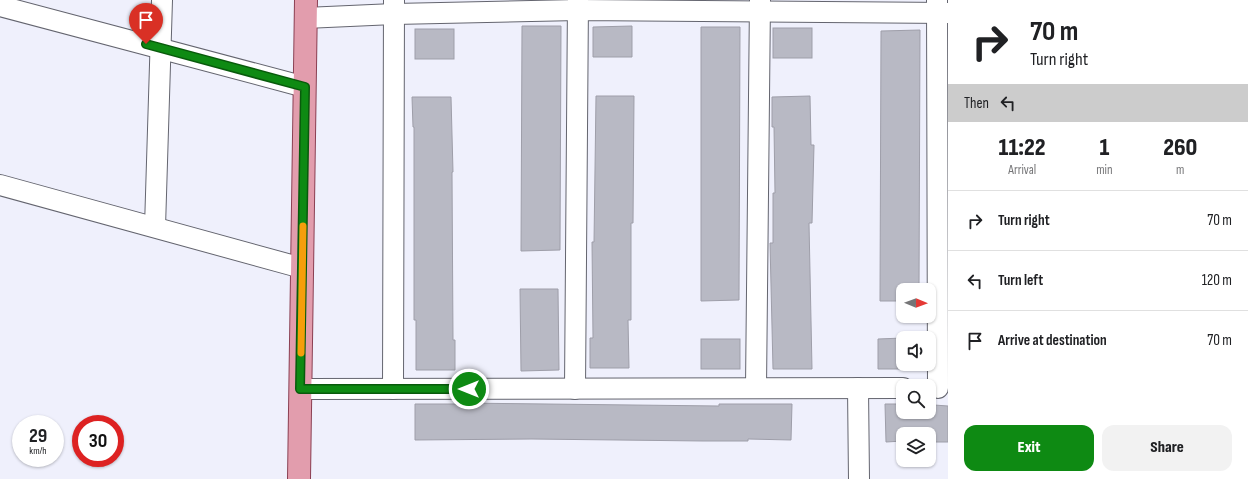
<!DOCTYPE html>
<html lang="en">
<head>
<meta charset="utf-8">
<style>
  :root { --surface:#fff; --page:#f2f2f2; --text:#202124; --muted:#757577; --line:#e0e0e0; --accent:#0e8a13 }
  body { margin:0; font-family:"Sofia Sans Condensed",sans-serif; background:var(--page); color:var(--text); height:100vh; display:flex; flex-direction:column; font-size:15px; white-space:nowrap }
  * { box-sizing:border-box; margin:0 }
  p { font-size:13px; color:var(--muted) }
  .icon { flex:none; width:22px; height:22px; fill:none; stroke:currentColor; stroke-width:2; stroke-linecap:round; stroke-linejoin:round }
  .map { position:relative; flex:1; overflow:hidden }
  .details { display:flex; flex-direction:column; background:var(--surface); width:300px }
  .details>* { flex:none }
  .guide { background:#fff; color:var(--text); overflow:hidden }
  .needle { width:26px; rotate:91deg }
  .tools { position:absolute; left:896px; top:283px; display:grid; gap:8px }
  .tools a { display:grid; place-items:center; width:40px; height:40px; border-radius:8px; background:var(--surface); box-shadow:0 1px 3px #0004; font-size:20px }
  .speed { position:absolute; left:12px; top:415px; display:flex; gap:8px; font-size:20px; font-weight:700; text-align:center }
  .speed>* { display:grid; place-content:center; width:52px; height:52px; border-radius:50%; background:var(--surface); box-shadow:0 1px 3px #0004; line-height:1 }
  .speed small { font-size:10px; font-weight:400 }
  .speed .limit { border:6px solid #d22; background:#fff; color:#111 }
  .pin { position:absolute; display:grid; place-items:center; width:34px; height:34px; color:#fff; margin:-41px -17px; border-radius:50% 50% 50% 0; rotate:-45deg; box-shadow:0 0 4px #0007 }
  .pin .icon { rotate:45deg }
  .me { position:absolute; width:44px; margin:-22px; rotate:270deg; stroke-linejoin:round; filter:drop-shadow(0 0 3px #0008) }
  .turn { display:flex; align-items:center; gap:14px; height:84px; padding:0 16px; font-size:18px }
  .turn .icon { width:52px; height:52px; stroke-width:2.5 }
  .turn b { display:block; font-size:28px; line-height:34px }
  .then { display:flex; align-items:center; height:38px; padding:0 16px; background:#0003; gap:8px; font-size:15px }
  .eta { display:flex; justify-content:space-evenly; align-items:center; height:68px; text-align:center }
  .eta b { font-size:24px; font-weight:800; line-height:28px }
  .button { display:flex; gap:8px; margin-top:auto; padding:8px 16px }
  .button a { flex:1; height:46px; border-radius:12px; background:var(--accent); color:#fff; font-size:16px; font-weight:800; line-height:46px; text-align:center }
  .button a+a { background:var(--page); color:var(--text) }
  ul { padding:0; list-style:none }
  li { display:flex; align-items:center; gap:12px; height:60px; padding:0 16px; border-top:1px solid var(--line) }
  li div { flex:1 }
  li b { display:block; font-size:15px }
  li em { font-style:normal }
  main { display:flex; flex:1; min-height:0 }
  .map>svg:first-child { display:block }
</style>
</head>
<body>
<main>
<div class="map">
<svg width="948" height="479" viewBox="0 0 948 479">
  <rect width="100%" height="100%" fill="#eff0fc"/>
  <g fill="#b8b9c4" stroke="#9e9ea9">
    <path d="M522,26H561L560,250L521,251Z"/>
    <path d="M632,26V57H593V27Z"/>
    <path d="M701,27H740L739,300L701,301Z"/>
    <rect x="773" y="28" width="39" height="30"/>
    <rect x="415" y="29" width="39" height="30"/>
    <path d="M920,30L919,290H903V301H880L881,31Z"/>
    <path d="M596,96H634L633,223H631V320H628L629,368H590V338H593L592,242H594Z"/>
    <path d="M810,96L811,145H814L812,223H809L812,369H773L770,243H773V193H775L774,127H772V97Z"/>
    <path d="M412,97H451L453,172H452L453,340H455V370H416V320H414V127H413Z"/>
    <path d="M520,289H558L559,370L521,371Z"/>
    <path d="M903,338V369H878V339Z"/>
    <rect x="701" y="339" width="39" height="30"/>
    <path d="M459,403L719,406V404H792L791,440L748,439V441H703L532,439L415,440V404H459Z"/>
    <path d="M885,404H903V412H933L934,405L948,406V442H933V434H903V441L886,442Z"/>
  </g>
  <g fill="none" stroke-linecap="round" stroke-linejoin="round">
    <g stroke="#64656f" stroke-width="22">
      <g id="minor">
        <path d="M937,0L938,388"/>
        <path d="M0,6L305,87"/>
        <path d="M305,18L394,14L578,10L948,13"/>
        <path d="M0,185L302,268"/>
        <path d="M155,227L162,0"/>
        <path d="M756,388L760,0"/>
        <path d="M858,388L859,479"/>
        <path d="M300,389L903,388"/>
        <path d="M393,389L394,0"/>
        <path d="M575,389L578,0"/>
      </g>
    </g>
    <g stroke="#8b4053" stroke-width="24">
      <path id="major" d="M299,479L306,0"/>
    </g>
    <use href="#minor" stroke="#fff" stroke-width="20"/>
    <use href="#major" stroke="#e29dad" stroke-width="22"/>
  </g>
  <g fill="none" stroke-linecap="round" stroke-linejoin="round">
    <g stroke="#095a0c" stroke-width="10">
      <path id="route" d="M146,44L305,87L300,389H469"/>
    </g>
    <use href="#route" stroke="#0e8a13" stroke-width="7"/>
    <path stroke="#f59e0b" stroke-width="7" d="M301,353L303,226"/>
  </g>
</svg>
<div class="tools">
<a><svg class="needle" viewBox="-14 -14 28 28"><path d="M0-13l5 13h-10z" fill="#e53935"/><path d="M0 13l5-13h-10z" fill="#757577"/></svg></a>
<a><svg class="icon" aria-label="sound" viewBox="0 0 24 24"><path d="M4 9h4l5-4v14l-5-4H4zM17 9q2 3 0 6"/></svg></a>
<a><svg class="icon" aria-label="search" viewBox="0 0 24 24"><circle cx="10" cy="10" r="6"/><path d="M15 15l6 6"/></svg></a>
<a><svg class="icon" aria-label="layers" viewBox="0 0 24 24"><path d="M12 4l9 5-9 5-9-5zM3 14l9 5 9-5"/></svg></a>
</div>
<div class="speed"><div>29<small>km/h</small></div><div class="limit">30</div></div>
<div class="pin" style="left:146px;top:44px;background:#d93025"><svg class="icon" aria-label="arrive" viewBox="0 0 24 24"><path d="M6 21V4h12l-3 4 3 4H6"/></svg></div>
<svg class="me" style="left:469px;top:389px" viewBox="-20 -20 40 40"><circle r="17" fill="#0e8a13" stroke="#fff" stroke-width="3"/><path d="M0-11L8 9 0 5-8 9z" fill="#fff"/></svg>
</div>
<section class="details">
<div class="guide">
<div class="turn"><svg class="icon" aria-label="right" viewBox="0 0 24 24"><path d="M7 20v-9h11M14 6l5 5-5 5"/></svg><div><b>70 m</b>Turn right</div></div>
<div class="then">Then<svg class="icon" aria-label="left" viewBox="0 0 24 24"><path d="M17 20v-9H6M10 6l-5 5 5 5"/></svg></div>
</div>
<div class="eta">
<div><b>11:22</b><p>Arrival</p></div>
<div><b>1</b><p>min</p></div>
<div><b>260</b><p>m</p></div>
</div>
<ul>
<li><svg class="icon" aria-label="right" viewBox="0 0 24 24"><path d="M7 20v-9h11M14 6l5 5-5 5"/></svg><div><b>Turn right</b></div><em>70 m</em></li>
<li><svg class="icon" aria-label="left" viewBox="0 0 24 24"><path d="M17 20v-9H6M10 6l-5 5 5 5"/></svg><div><b>Turn left</b></div><em>120 m</em></li>
<li><svg class="icon" aria-label="arrive" viewBox="0 0 24 24"><path d="M6 21V4h12l-3 4 3 4H6"/></svg><div><b>Arrive at destination</b></div><em>70 m</em></li>
</ul>
<div class="button"><a>Exit</a><a>Share</a></div>
</section>
</main>
</body>
</html>
